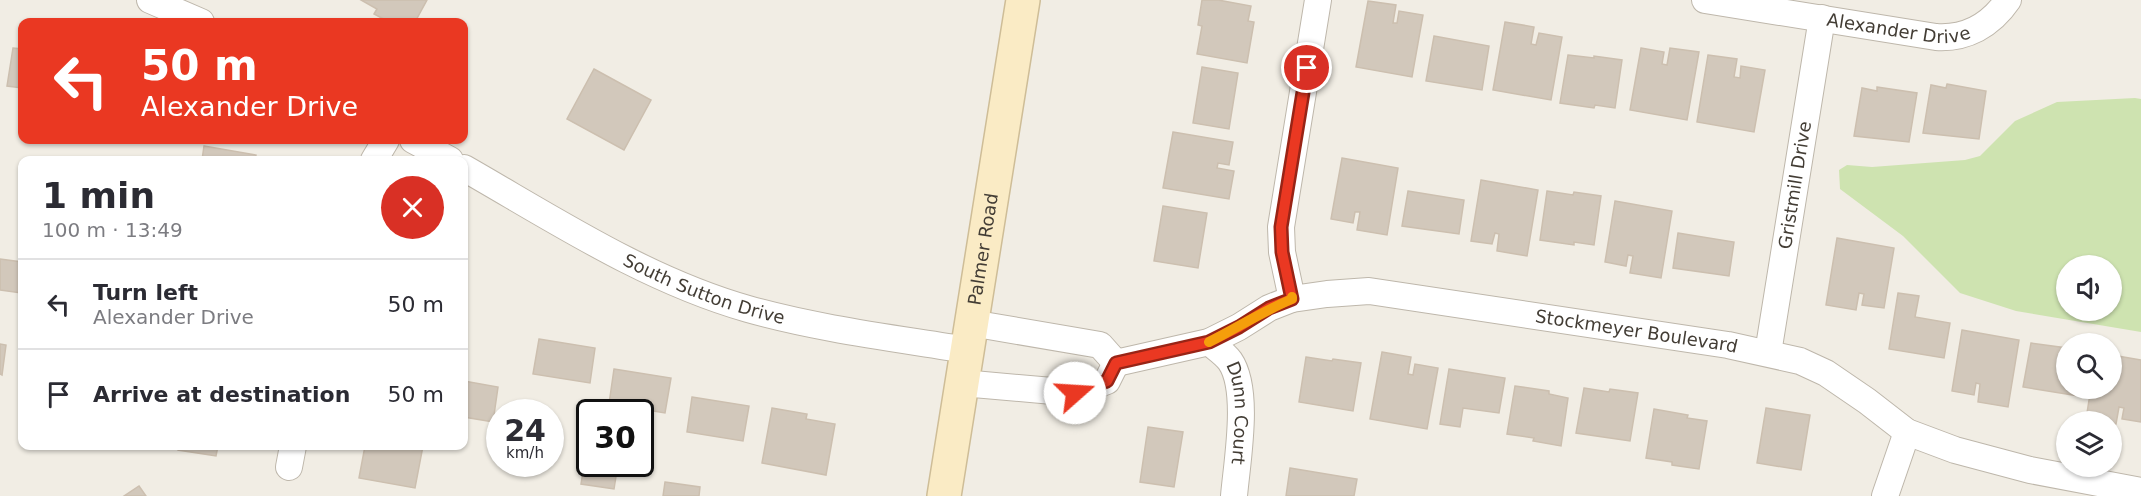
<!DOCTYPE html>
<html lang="en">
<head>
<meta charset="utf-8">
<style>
  :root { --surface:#fff; --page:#f7f7f7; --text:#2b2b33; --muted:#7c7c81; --line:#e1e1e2 }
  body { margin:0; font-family:"DejaVu Sans",sans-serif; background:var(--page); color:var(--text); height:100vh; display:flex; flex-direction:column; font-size:22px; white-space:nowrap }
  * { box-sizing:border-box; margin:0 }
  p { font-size:20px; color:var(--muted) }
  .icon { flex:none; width:33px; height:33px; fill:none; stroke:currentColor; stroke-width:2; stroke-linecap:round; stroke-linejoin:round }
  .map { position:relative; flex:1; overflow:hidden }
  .sheet { position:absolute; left:18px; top:156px; width:450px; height:294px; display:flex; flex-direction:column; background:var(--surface); border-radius:12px; box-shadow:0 2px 4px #0004 }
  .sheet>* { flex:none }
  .guide { position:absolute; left:18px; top:18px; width:450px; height:126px; border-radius:12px; box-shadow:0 2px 4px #0004; background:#ea3822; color:#fff; overflow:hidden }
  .controls { position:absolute; left:2056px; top:255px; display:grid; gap:12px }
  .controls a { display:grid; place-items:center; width:66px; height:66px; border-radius:50%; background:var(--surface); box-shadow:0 2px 4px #0004; font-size:30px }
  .speed { position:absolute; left:486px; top:399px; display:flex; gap:12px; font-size:30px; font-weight:700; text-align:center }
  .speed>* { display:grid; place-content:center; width:78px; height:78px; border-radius:50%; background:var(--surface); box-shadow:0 2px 4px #0004; line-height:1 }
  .speed small { font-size:15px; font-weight:400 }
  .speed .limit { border:3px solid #111; border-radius:9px; background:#fff; color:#111 }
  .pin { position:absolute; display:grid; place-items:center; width:51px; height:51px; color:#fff; margin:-26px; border:3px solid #fff; border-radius:50%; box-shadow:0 2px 6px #0007 }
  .me { position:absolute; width:66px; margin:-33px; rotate:71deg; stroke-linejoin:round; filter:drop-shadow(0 0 4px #0008) }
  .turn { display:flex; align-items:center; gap:21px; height:126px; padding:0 24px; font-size:27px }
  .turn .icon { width:78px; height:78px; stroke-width:2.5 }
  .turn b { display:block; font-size:42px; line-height:51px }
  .round { display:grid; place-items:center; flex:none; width:63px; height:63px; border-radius:32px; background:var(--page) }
  .head { display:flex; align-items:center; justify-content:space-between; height:102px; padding:0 24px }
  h1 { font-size:36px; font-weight:700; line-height:45px }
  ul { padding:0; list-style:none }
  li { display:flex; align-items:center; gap:18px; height:90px; padding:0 24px; border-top:2px solid var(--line) }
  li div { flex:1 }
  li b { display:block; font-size:22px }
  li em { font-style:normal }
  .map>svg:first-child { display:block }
</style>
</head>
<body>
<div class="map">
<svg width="2141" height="496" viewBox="0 0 2141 496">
  <rect width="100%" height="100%" fill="#f1ede4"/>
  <path fill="#cee3b0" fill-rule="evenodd" d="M2135,98L2141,99V332L2016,311L1960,293L1903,236L1840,189L1839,170L1847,165L1872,167L1965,160L1980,156L2015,121L2057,102ZM2067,266H2112V310H2067Z"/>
  <g fill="#d2c8bb" stroke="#ccbfaf" stroke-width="1.5">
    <path d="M361,0H427L415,22H389L374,14L377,9Z"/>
    <path d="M1202,0H1218L1251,6L1248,21L1254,22L1247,63L1197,54L1202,26L1198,25Z"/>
    <path d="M1368,1L1396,5L1393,23H1397L1399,11L1423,15L1412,77L1356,67Z"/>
    <path d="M1505,22L1534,27L1531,44L1536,45L1539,33L1562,37L1551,100L1493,90Z"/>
    <path d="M1434,36L1489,46L1482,90L1426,81Z"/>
    <path d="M13,48L22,49V88L7,86Z"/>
    <path d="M1641,48L1664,52L1662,64L1667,65L1670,48L1699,52L1687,120L1630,110Z"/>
    <path d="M1568,55L1594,58V56L1622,60L1615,108L1595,105L1594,108L1560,103Z"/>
    <path d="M1708,55L1737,59L1734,77L1740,78L1741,66L1765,70L1754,132L1697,122Z"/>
    <path d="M1202,67L1238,73L1229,129L1193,123Z"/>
    <path d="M594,69L651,100L624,150L567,119Z"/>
    <path d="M1947,84L1986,91L1979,139L1923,133L1931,85L1946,88Z"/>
    <path d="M1877,87L1917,93L1909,142L1854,136L1862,88L1877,91Z"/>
    <path d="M1173,132L1233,142L1229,165L1218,163L1217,168L1234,171L1229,199L1163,188Z"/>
    <path d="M204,146L256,155L255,160H202Z"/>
    <path d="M1342,158L1398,168L1387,235L1357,230L1360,212H1355L1353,223L1331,219Z"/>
    <path d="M1481,180L1538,190L1527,256L1497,251L1499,234L1495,233L1492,244L1471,241Z"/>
    <path d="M1408,191L1464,200L1459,234L1402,226Z"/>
    <path d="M1547,191L1573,195L1574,192L1601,196L1594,245L1574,242V245L1540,240Z"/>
    <path d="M1615,201L1672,211L1661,278L1630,273L1633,256L1628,255L1626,266L1605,262Z"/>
    <path d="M1163,206L1207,213L1198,268L1154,261Z"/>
    <path d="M1678,233L1734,242L1729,276L1673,268Z"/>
    <path d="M1837,238L1894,248L1884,308L1862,305L1864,294L1859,293L1856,310L1826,305Z"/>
    <path d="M0,259L22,262L21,293L0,290Z"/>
    <path d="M1898,293L1919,296L1915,317L1950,323L1944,358L1889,349Z"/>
    <path d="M1962,330L2019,340L2008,407L1978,402L1980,384L1976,383L1974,395L1952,391Z"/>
    <path d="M539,339L595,348L590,383L533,374Z"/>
    <path d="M2031,343L2067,348V388H2079L2078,396L2023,387Z"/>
    <path d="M0,344L6,345L2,375L0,374Z"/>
    <path d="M1382,352L1411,357L1408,374L1413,375L1415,364L1438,368L1427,429L1370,419Z"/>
    <path d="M2112,355L2141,360V422L2122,419L2124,408L2119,407L2116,424H2112V422L2086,419L2091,388H2112Z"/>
    <path d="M1306,357L1332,361L1333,359L1361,363L1353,411L1299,402Z"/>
    <path d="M614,369L671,378L665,413L609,404Z"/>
    <path d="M1449,369L1505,378L1499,413L1463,408L1460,427L1440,424Z"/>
    <path d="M464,381L498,387L493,422L464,417Z"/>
    <path d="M1515,386L1549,391V394L1568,398L1561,446L1533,441L1534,438L1507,434Z"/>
    <path d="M1584,388L1609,392L1610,389L1638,393L1630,441L1576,433Z"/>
    <path d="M692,397L749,406L743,441L687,432Z"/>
    <path d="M772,408L807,414L806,419L835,424L826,475L762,463Z"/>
    <path d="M1766,408L1810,415L1801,470L1757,463Z"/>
    <path d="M1654,409L1688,415L1687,418L1707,421L1699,469L1672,465V462L1646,458Z"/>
    <path d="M1148,427L1183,432L1174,487L1140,482Z"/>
    <path d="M178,446H218L216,456L178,450Z"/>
    <path d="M365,446H423L415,488L359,478Z"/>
    <path d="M587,448L590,449V464H618L614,489L581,484Z"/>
    <path d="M506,464H541L540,469Z"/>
    <path d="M1290,468L1357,479L1354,496H1286Z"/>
    <path d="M665,482L700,487L699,496H663Z"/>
    <path d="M139,486L146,496H124Z"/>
  </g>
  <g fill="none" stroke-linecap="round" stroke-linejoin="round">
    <g stroke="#beb7ab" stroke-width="28">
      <g id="street">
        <path d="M150,0L201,22"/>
        <path id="s1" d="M1705,0L1936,37C1966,39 1991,25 2008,0"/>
        <path d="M413,140L450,160"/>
        <path d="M374,160L386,140"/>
        <path id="s2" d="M464,168C555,220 646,280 748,309C819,329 894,338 967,350"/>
        <path d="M1292,299L1282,252L1281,227L1318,0"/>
        <path d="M971,323L1100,345L1116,363"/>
        <path id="s3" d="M1209,342C1216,348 1225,354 1230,361C1250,390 1237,461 1234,496"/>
        <path id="s4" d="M1768,353L1822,18"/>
        <path id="s5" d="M1116,363L1209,342L1239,327L1269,308L1292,299L1327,294L1369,291L1728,345L1800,361L1826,373L1867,401L1907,432L1955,450L2030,470L2141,491"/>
        <path d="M962,383L1075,393L1107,381L1116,363"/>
        <path d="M289,467L293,446"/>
        <path d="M1885,496L1907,432"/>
      </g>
    </g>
    <g stroke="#cebd97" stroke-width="36">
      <g id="secondary">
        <path id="s6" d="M944,496L1023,0"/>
      </g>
    </g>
    <use href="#street" stroke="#fff" stroke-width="26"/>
    <use href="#secondary" stroke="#faebc5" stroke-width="33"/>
  </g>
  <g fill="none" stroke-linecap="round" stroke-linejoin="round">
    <g stroke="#982416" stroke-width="15">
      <path id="route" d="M1075,393L1107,381L1116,363L1209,342L1239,327L1269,308L1292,299L1282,252L1281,227L1307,68"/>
    </g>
    <use href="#route" stroke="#ea3822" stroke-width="10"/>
    <path stroke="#f59e0b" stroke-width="10" d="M1209,342C1237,328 1263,311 1292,299V297"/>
  </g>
  <g text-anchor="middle" stroke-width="4.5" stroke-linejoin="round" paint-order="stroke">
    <g font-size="18" fill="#433d35" stroke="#fff">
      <text dy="6" stroke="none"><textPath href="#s1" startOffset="196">Alexander Drive</textPath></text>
      <text dy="6" stroke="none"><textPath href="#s4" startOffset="170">Gristmill Drive</textPath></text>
      <text dy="6" stroke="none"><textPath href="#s6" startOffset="250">Palmer Road</textPath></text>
      <text dy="6" stroke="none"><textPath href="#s2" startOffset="270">South Sutton Drive</textPath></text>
      <text dy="6" stroke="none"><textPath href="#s5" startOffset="537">Stockmeyer Boulevard</textPath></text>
      <text dy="6" stroke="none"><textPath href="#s3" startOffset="82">Dunn Court</textPath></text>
    </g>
  </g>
</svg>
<div class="controls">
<a><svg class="icon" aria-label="sound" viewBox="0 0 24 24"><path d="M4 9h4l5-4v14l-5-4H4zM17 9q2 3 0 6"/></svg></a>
<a><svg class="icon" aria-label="search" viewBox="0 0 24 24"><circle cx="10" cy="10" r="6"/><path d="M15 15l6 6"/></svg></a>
<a><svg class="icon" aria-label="layers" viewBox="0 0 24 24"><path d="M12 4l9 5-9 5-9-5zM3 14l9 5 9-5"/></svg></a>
</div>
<div class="speed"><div>24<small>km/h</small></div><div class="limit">30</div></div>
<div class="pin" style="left:1307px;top:68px;background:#d93025"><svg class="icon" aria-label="arrive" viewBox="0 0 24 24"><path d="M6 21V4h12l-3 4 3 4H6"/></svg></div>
<svg class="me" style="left:1075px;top:393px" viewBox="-20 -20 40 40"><circle r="19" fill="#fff"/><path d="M0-13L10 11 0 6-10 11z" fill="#ea3822"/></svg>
<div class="guide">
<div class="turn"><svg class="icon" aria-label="left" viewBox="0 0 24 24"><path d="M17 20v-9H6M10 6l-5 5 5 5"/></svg><div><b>50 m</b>Alexander Drive</div></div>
</div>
<section class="sheet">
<div class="head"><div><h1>1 min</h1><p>100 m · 13:49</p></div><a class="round" style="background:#d93025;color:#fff"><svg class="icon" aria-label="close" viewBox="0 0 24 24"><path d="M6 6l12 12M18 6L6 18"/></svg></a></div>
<ul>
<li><svg class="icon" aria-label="left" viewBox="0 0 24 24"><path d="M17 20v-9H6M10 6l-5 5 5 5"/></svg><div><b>Turn left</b><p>Alexander Drive</p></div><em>50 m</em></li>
<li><svg class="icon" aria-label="arrive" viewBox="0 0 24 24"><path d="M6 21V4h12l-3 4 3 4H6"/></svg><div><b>Arrive at destination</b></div><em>50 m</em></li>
</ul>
</section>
</div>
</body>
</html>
